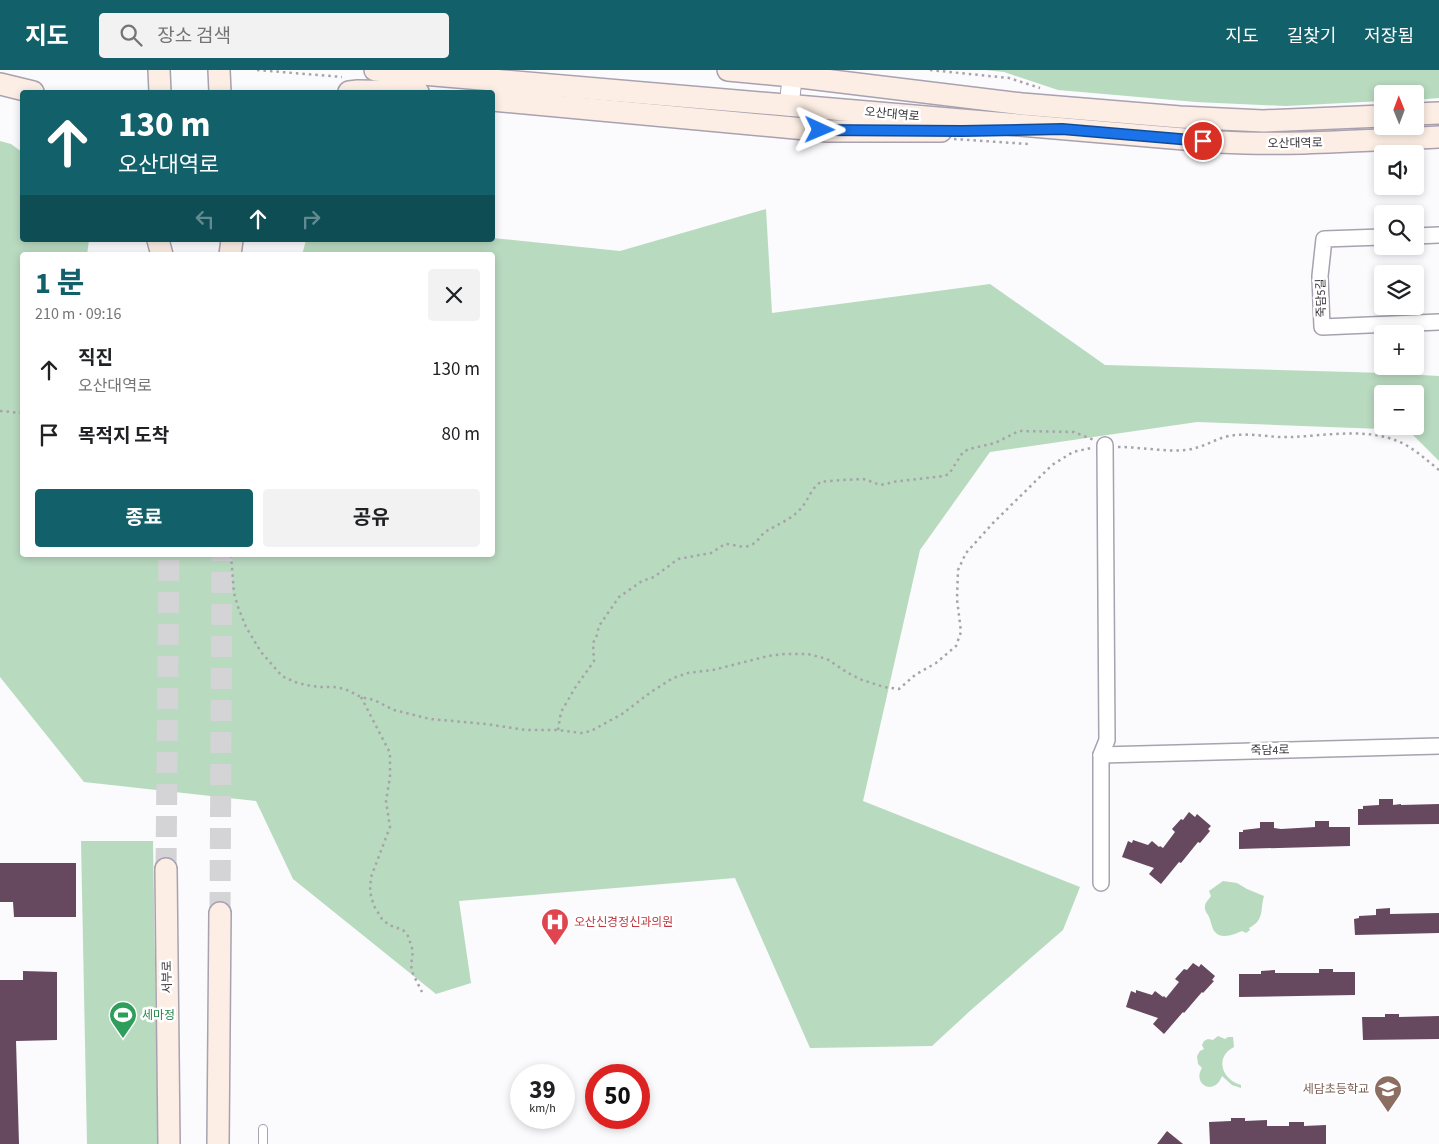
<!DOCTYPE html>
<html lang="ko">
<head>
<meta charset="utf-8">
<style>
  :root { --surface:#fff; --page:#f2f2f2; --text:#202124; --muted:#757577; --accent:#12616a }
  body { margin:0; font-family:"Source Sans 3","Noto Sans KR",sans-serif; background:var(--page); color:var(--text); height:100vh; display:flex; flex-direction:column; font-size:19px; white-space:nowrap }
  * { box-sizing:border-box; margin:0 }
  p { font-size:16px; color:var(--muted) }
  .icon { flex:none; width:28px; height:28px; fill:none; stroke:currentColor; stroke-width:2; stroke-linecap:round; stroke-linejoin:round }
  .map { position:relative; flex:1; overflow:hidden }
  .sheet { position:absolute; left:20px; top:182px; width:475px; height:305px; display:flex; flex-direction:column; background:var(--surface); border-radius:5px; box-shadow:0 2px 8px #0003 }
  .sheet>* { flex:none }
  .guide { position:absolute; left:20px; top:20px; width:475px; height:152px; border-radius:5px; box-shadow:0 2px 8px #0003; background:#12616a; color:#fff; overflow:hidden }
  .needle { width:32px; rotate:359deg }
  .controls { position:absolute; left:1374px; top:15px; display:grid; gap:10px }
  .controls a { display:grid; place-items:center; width:50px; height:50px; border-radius:5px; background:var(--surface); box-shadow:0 2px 8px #0003; font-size:25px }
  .speed { position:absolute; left:510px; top:994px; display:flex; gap:10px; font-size:25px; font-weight:700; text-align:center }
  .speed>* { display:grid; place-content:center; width:65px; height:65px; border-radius:50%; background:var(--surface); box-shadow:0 2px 8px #0003; line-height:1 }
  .speed small { font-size:12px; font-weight:400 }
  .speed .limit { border:8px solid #d22; background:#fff; color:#111 }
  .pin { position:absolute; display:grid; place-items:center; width:42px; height:42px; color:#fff; margin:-21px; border:2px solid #fff; border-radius:50%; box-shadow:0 1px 5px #0007 }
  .me { position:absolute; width:55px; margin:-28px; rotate:91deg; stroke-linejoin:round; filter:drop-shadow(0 0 4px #0008) }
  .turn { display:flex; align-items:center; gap:18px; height:105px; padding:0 15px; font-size:22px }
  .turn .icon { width:65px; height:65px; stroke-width:2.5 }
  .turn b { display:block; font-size:35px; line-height:42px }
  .lanes { display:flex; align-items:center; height:48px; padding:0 15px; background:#0003; justify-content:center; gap:25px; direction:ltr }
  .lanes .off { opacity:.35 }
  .round { display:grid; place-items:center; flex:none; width:52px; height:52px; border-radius:5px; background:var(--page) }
  .overview { display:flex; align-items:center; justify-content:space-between; height:85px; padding:0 15px }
  h1 { font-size:30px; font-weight:700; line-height:38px; color:var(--accent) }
  .primary-button { display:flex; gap:10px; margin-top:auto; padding:10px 15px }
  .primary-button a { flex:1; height:58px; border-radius:5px; background:var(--accent); color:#fff; font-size:20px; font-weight:700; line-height:58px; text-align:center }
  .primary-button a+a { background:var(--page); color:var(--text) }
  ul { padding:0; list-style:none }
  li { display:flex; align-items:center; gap:15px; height:65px; padding:0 15px }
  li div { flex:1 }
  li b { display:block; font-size:19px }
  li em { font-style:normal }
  header { display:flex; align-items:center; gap:30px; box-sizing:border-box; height:70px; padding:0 25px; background:var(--accent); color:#fff }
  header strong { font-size:24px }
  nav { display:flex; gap:28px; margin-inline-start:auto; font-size:18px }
  .search { width:350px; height:45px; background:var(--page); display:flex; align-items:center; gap:12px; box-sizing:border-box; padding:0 18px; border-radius:5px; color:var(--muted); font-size:19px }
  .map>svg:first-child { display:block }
</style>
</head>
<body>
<header>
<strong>지도</strong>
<div class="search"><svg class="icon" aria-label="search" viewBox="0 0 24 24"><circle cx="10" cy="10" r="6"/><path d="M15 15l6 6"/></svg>장소 검색</div>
<nav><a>지도</a><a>길찾기</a><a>저장됨</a></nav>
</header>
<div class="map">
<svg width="1439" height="1074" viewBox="0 0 1439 1074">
  <rect width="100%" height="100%" fill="#fbfafd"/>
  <g fill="#b8dabf" fill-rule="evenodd">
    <path d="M985,0H1439V28L1415,30V24H1382V31L1286,36L1196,32L1058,20L1004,2Z"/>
    <path d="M0,71L11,74L22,82V170H89L87,185H22V485H492V185H302L306,170H492L493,168L620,181L766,139L772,243L990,214L1105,295L1386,303L1439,306V391L1408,360L1197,352L990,382L920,480L863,731L1080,817L1063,860L971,940L932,976L810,978L735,808L459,831L471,913L436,924L293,809L256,731L84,712L0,607ZM1382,324H1415V356H1382Z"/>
    <path d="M81,771H153L158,1074H87Z"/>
    <path d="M1223,811L1237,813L1247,819L1264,826C1260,839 1265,850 1249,858L1250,860L1246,863L1242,861C1235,864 1221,870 1215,862C1212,859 1211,851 1209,847C1208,844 1204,841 1205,836C1205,833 1209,829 1211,826L1209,821Z"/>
    <path d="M1218,966L1225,969L1228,967H1233L1234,977C1214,987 1222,1010 1241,1015V1018L1232,1015L1222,1006C1214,1027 1192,1014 1202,998L1198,994L1197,986L1200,981L1204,979L1202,975L1204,971L1208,969L1213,970Z"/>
  </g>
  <g fill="#66485f">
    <path d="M1379,729H1393V735L1401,734V735L1439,734V754L1358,755V739H1363V736L1379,735Z"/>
    <path d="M1189,742L1195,747L1197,744L1211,756L1208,759L1210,761L1200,773L1198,772L1181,793L1179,792L1161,814L1149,804L1154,798L1122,787L1128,771L1132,773L1133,770L1148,775L1152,771L1159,777L1160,776L1163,778L1175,762L1172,759L1181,749L1183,750Z"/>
    <path d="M1315,751H1329V757H1350V776L1239,779V762H1243V760L1260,758V752H1274V758L1281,759L1315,757Z"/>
    <path d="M0,793H76V847H14L13,832H0Z"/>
    <path d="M1390,838V844L1439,843V863L1355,865L1354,849L1359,848V846L1376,845V839Z"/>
    <path d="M1193,893L1199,897L1201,894L1215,906L1212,910L1214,911L1203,923L1202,922L1184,943L1183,942L1164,964L1153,954L1158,948L1126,937L1131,921L1136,923V920L1152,925L1155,921L1163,927L1164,926L1166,928L1179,912L1175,909L1184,899L1187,900Z"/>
    <path d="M1319,899H1333V902H1355V925L1239,927V904H1261V901L1275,900V903H1319Z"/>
    <path d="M23,901L57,902V970L16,971L19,1074H0V910H23Z"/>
    <path d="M1385,944H1399V947L1439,946V969L1363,970L1362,947H1385Z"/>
    <path d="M1231,1048H1245V1051L1267,1050V1056H1289V1052H1304V1056L1326,1055V1074H1210L1209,1052L1231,1051Z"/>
    <path d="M1167,1061L1183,1074H1157Z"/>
  </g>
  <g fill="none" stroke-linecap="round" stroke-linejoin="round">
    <g stroke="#d4d3d6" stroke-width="21" stroke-dasharray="21 11" stroke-linecap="butt">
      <path d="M166,799L169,485"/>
      <path d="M220,843L222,485"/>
    </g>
    <g stroke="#a8a1af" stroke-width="10">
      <path id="service" d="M263,1059V1074"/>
    </g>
    <g stroke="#a8a1af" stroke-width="18">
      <g id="minor">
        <path d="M1415,166L1439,165"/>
        <path d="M1382,167L1324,169L1320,206L1322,257L1439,252"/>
        <path d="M1101,685L1439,676"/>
        <path d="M1101,813V685L1107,670L1105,375"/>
      </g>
    </g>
    <g stroke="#a8a1af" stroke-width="21">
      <path id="tertiary" d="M789,36L793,0"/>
    </g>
    <g stroke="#a8a1af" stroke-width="24">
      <g id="secondary">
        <path d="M159,0L160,22"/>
        <path d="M219,0L220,22"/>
        <path d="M375,0L1219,72C1293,76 1366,70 1439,67"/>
        <path d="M728,0L792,6L1022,34L1180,47L1263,51L1382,46"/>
        <path d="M0,14L33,22"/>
        <path d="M349,22L358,21L418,22"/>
        <path d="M492,30L827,61H941"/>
        <path d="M1415,44L1439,43"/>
        <path d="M158,170L162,185"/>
        <path d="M230,185L232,170"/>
        <path d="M166,799L169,1074"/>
        <path d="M218,1074L220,843"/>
      </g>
    </g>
    <g stroke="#a6a4a9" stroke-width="2.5" stroke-dasharray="2.5 4" stroke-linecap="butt">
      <path d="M257,0L342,7"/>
      <path d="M930,0L1009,8L1040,18"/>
      <path d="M954,69L1028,74"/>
      <path d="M0,341L22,343"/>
      <path d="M1118,377C1141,377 1164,382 1186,380C1203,378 1214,369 1229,366C1250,362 1270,368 1290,367C1327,366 1371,356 1406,375C1418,382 1428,391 1439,400"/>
      <path d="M231,485L234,523L238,537L246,557L261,582L282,606L295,612L306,615L319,617H334L345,619L361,627L374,630L394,640L430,649L486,654L526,660H558L581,663L591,661L622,644L651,622L673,608L688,603L713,600L768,586L784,584H808L827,589L848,603L862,610L884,617L899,619L915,605L936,593L956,576L961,562L957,529L958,500L966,483L993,453L1052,395L1073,382L1091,378"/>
      <path d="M361,627L390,683V707L386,731L390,757L371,807L370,822L374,836L382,849L389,855L403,860L408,866L413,881L411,896L413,904L422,922"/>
      <path d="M558,660L561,642L575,618L594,591L593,573L596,568L599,556L619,527L642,511L654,507L678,489L711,483L725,474C733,474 744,479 751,475C758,472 760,466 765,462C778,454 793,449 803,436C808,429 813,416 821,412C823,411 860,409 863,409C877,412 877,418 892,412L944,406L949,404L963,382L969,379L995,373L1019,361L1074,362L1094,370"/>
    </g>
    <use href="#service" stroke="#fff" stroke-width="8"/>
    <use href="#minor" stroke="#fff" stroke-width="15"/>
    <use href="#tertiary" stroke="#fff" stroke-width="19"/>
    <use href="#secondary" stroke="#fceee4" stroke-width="21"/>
  </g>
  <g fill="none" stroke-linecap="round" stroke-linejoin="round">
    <g stroke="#114b97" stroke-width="12">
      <path id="route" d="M820,60L962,61L1062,59L1203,71"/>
    </g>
    <use href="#route" stroke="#1a73e8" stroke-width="9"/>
  </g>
  <defs>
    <g id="hospital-pin" transform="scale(1.4375)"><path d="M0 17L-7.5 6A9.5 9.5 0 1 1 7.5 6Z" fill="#e0444e" stroke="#fff"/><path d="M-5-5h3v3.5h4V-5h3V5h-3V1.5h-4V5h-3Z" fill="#fff"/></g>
    <g id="stadium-pin" transform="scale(1.4375)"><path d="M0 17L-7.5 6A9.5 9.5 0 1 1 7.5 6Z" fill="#2e9e5b" stroke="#fff"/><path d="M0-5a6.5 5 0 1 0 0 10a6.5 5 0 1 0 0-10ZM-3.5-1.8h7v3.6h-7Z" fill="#fff"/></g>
    <g id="school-pin" transform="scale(1.4375)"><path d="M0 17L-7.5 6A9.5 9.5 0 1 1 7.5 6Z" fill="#8d6e63" stroke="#fff"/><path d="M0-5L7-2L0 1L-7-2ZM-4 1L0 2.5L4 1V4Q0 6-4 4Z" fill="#fff"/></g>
  </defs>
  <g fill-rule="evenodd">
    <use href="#hospital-pin" x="555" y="852"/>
    <use href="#stadium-pin" x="123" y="945"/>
    <use href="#school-pin" x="1388" y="1019"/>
  </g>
  <g text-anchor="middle" stroke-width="5" stroke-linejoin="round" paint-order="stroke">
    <g font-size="12" fill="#38353b" stroke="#fff">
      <text transform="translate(892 44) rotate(5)" y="4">오산대역로</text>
      <text transform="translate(1295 73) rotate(-1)" y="4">오산대역로</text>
      <text transform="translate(1321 228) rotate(-91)" y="4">죽담5길</text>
      <text transform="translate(1270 680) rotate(-1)" y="4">죽담4로</text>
      <text transform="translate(167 907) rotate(-91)" y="4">서부로</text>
    </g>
    <g font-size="12" fill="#be3a42" stroke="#fff" text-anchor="start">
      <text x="574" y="856">오산신경정신과의원</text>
    </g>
    <g font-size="12" fill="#27864d" stroke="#fff" text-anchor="start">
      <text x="142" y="949">세마정</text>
    </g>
    <g font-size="12" fill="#785e54" stroke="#fff" text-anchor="end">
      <text x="1369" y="1023">세담초등학교</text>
    </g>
  </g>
</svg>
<div class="controls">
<a><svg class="needle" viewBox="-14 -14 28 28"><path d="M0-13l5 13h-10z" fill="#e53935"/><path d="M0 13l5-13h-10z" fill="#757577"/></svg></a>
<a><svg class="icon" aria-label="sound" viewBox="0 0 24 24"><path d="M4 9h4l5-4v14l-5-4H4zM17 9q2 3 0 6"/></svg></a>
<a><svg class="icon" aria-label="search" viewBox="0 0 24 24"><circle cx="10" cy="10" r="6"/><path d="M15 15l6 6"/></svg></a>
<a><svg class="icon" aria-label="layers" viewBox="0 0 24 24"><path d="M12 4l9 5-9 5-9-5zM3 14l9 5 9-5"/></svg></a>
<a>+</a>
<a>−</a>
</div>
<div class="speed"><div>39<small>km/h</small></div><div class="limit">50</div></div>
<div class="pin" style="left:1203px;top:71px;background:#d93025"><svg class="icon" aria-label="arrive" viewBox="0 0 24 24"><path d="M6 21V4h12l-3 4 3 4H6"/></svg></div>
<svg class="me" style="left:820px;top:60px" viewBox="-20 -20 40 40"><path d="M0-17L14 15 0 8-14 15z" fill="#1a73e8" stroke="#fff" stroke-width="4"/></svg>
<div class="guide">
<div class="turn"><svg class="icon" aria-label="ahead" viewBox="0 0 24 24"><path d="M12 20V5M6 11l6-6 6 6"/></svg><div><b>130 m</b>오산대역로</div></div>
<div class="lanes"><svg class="icon off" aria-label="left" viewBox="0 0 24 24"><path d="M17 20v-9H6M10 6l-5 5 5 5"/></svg><svg class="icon" aria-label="ahead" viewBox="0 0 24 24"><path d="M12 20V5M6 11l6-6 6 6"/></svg><svg class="icon off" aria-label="right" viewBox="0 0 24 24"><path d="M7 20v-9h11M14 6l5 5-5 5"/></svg></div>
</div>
<section class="sheet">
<div class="overview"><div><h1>1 분</h1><p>210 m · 09:16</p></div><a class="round"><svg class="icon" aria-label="close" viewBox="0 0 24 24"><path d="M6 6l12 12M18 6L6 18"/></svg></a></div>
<ul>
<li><svg class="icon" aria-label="ahead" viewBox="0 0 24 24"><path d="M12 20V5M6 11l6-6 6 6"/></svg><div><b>직진</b><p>오산대역로</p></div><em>130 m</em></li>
<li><svg class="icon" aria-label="arrive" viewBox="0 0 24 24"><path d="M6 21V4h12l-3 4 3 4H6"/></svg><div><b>목적지 도착</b></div><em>80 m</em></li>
</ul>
<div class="primary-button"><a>종료</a><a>공유</a></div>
</section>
</div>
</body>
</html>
